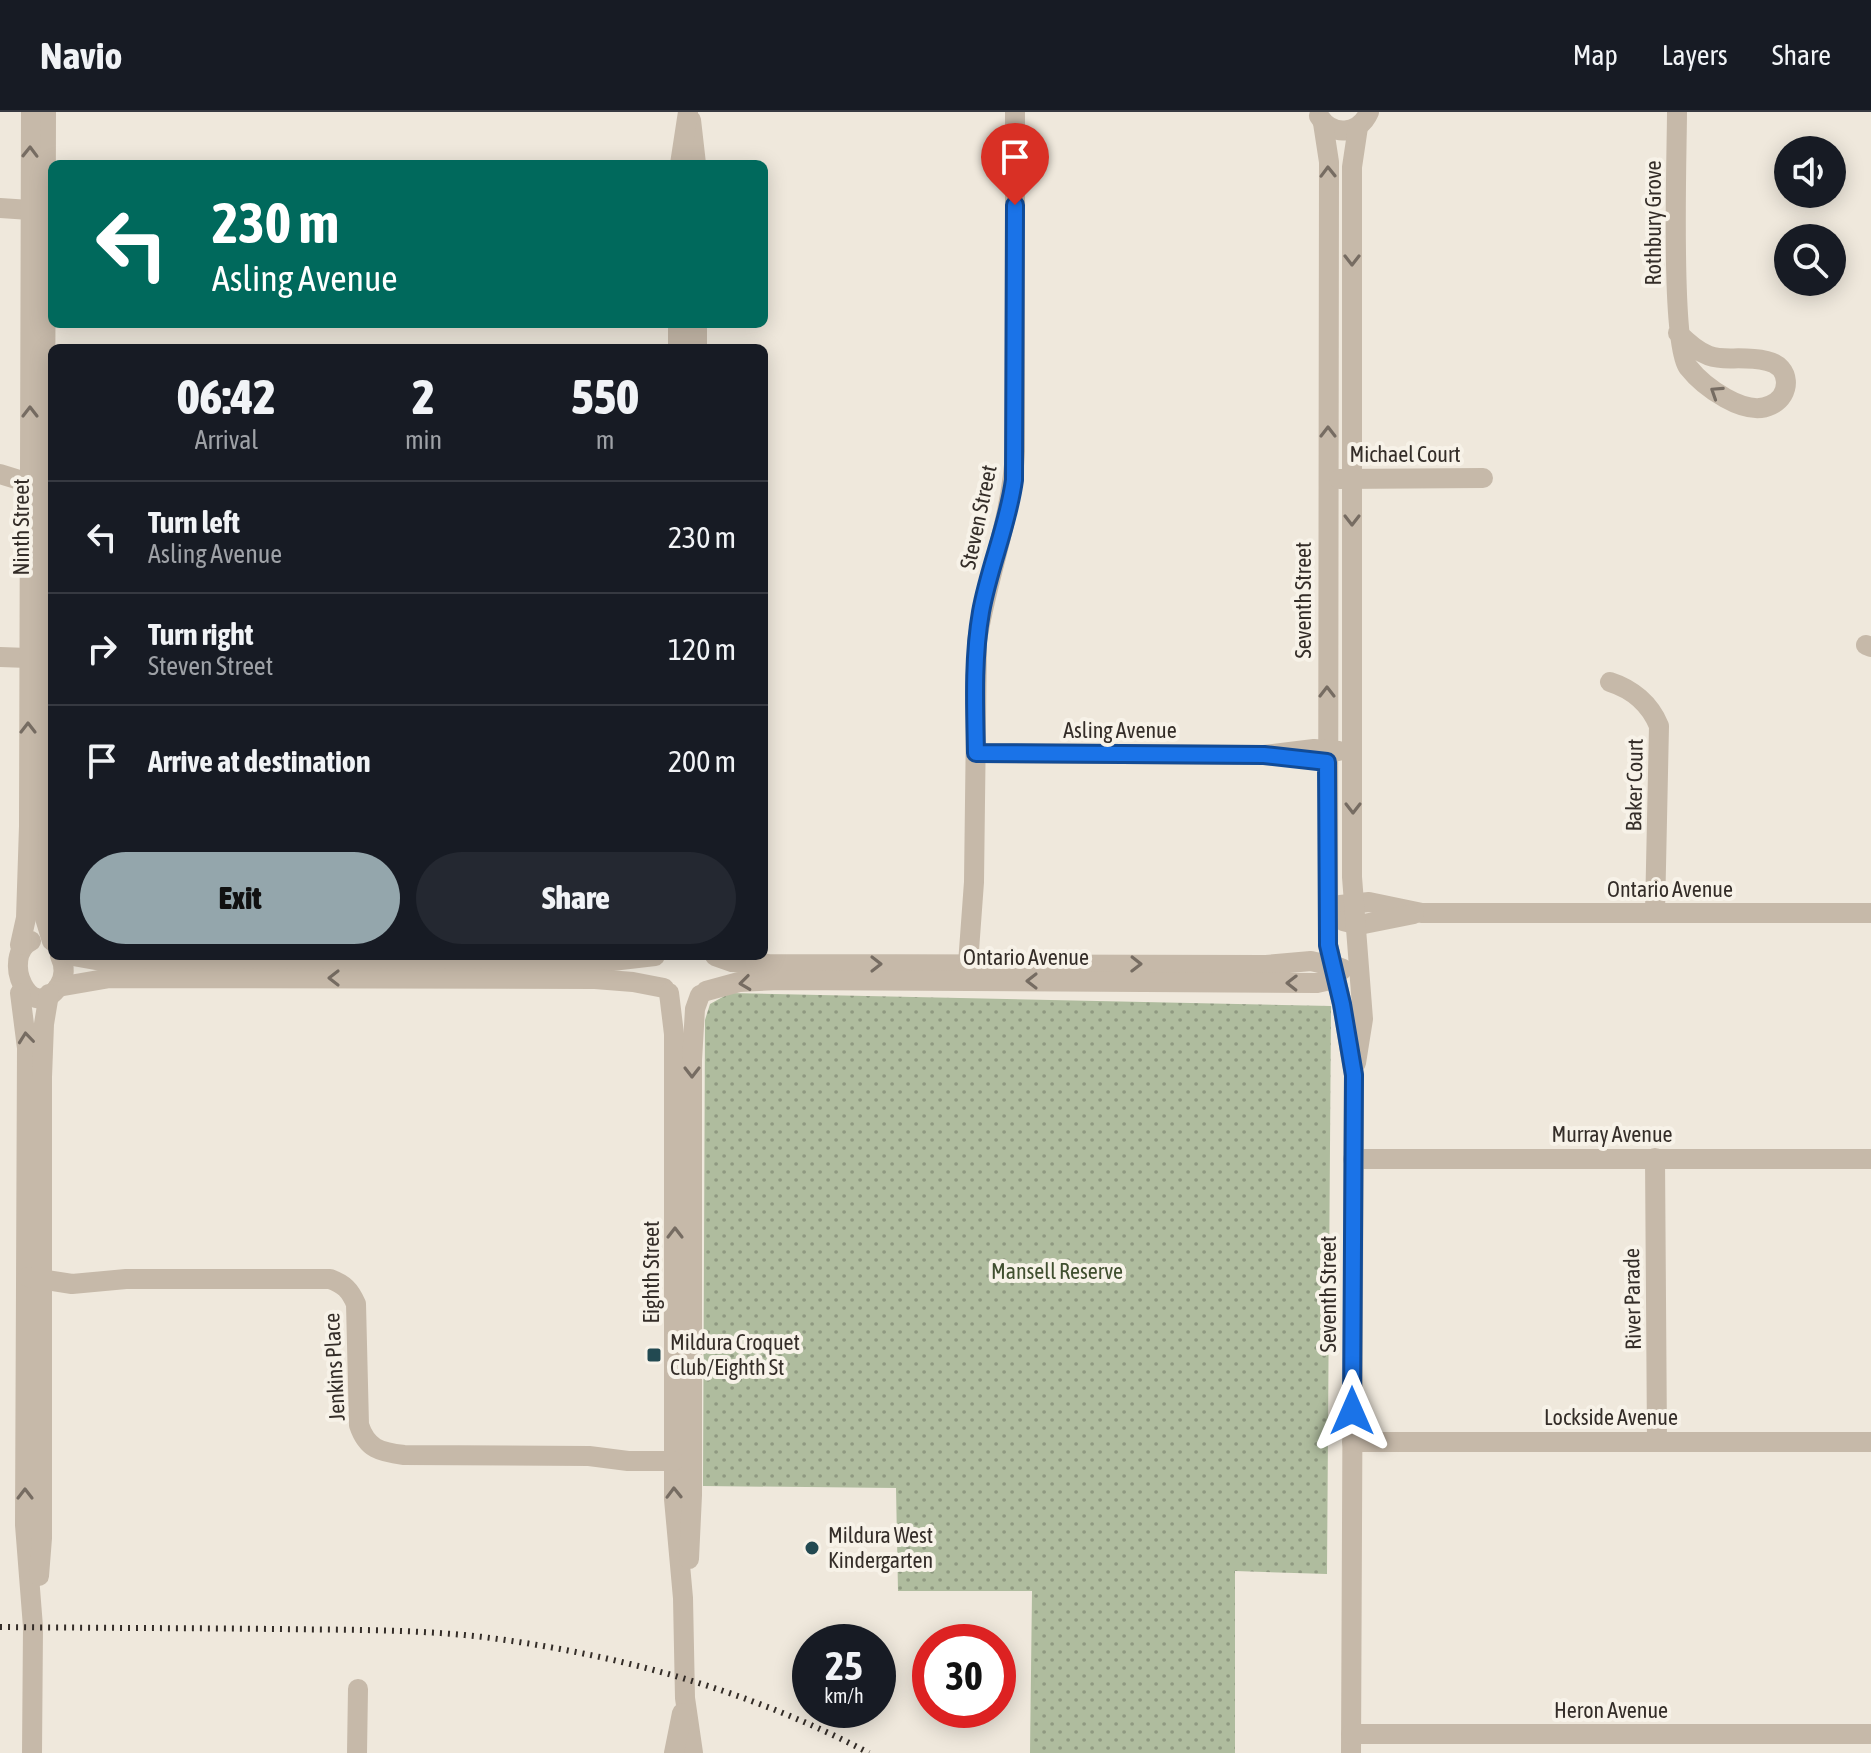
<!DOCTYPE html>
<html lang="en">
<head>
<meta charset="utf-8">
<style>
  :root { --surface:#171b24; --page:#242831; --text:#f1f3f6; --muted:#9ea1a6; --line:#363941; --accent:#94a6ac }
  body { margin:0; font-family:"Asap Condensed",sans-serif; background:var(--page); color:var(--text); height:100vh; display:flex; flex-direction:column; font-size:30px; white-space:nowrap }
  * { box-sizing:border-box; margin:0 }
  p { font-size:26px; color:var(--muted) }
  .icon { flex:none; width:44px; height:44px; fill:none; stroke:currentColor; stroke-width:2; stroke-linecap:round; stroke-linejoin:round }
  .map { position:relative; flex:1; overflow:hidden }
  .drawer { position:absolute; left:48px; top:232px; width:720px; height:616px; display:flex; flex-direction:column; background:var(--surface); border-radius:12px; box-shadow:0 4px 20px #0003 }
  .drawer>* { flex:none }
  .banner { position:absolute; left:48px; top:48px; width:720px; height:168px; border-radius:12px; box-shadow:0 4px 20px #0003; background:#00695c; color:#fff; overflow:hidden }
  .controls { position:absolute; left:1774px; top:24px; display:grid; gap:16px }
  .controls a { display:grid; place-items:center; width:72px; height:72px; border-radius:50%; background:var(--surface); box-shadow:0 4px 20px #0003; font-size:40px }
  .speed { position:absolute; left:792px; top:1512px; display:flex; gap:16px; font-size:40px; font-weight:700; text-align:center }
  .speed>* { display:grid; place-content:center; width:104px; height:104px; border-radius:50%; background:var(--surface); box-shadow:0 4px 20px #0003; line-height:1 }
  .speed small { font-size:20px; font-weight:400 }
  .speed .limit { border:12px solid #d22; background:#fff; color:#111 }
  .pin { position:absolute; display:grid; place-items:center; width:68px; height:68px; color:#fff; margin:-82px -34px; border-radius:50% 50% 50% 0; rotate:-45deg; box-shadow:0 0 8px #0007 }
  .pin .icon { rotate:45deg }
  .me { position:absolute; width:88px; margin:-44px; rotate:0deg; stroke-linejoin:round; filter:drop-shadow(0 0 6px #0008) }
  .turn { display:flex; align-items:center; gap:28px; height:168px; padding:0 32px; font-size:36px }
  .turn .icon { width:104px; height:104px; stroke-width:2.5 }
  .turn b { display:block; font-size:56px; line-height:68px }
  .eta { display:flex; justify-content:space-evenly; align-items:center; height:136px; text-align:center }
  .eta b { font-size:48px; font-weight:800; line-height:56px }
  .action { display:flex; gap:16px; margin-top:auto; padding:16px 32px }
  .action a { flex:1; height:92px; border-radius:48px; background:var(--accent); color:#111; font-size:32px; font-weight:800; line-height:92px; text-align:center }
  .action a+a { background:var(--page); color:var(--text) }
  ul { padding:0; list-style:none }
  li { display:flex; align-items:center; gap:24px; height:112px; padding:0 32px; border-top:2px solid var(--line) }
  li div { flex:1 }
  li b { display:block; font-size:30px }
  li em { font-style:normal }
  header { display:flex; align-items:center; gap:48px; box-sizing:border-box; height:112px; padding:0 40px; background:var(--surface); border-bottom:2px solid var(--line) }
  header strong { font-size:38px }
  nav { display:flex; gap:44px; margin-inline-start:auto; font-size:28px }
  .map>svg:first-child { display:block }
</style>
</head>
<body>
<header>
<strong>Navio</strong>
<nav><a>Map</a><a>Layers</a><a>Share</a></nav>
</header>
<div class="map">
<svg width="1871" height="1641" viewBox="0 0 1871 1641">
  <defs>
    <pattern id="park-dots" width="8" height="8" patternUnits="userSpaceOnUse" patternTransform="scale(2)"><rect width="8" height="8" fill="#afbc9e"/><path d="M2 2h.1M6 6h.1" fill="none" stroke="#8f9981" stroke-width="1.8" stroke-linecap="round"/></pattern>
  </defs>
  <rect width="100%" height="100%" fill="#efe8dc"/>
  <path fill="url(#park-dots)" d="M730,881L1331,894L1327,1462L1235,1459V1641H1030L1032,1479H898L896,1376L703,1374L705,908L710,892Z"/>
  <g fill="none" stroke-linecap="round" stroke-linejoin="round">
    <g stroke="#c6b9a9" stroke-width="20">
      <path d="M46,0L44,768L45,806L52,829"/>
      <path d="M1677,0C1677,40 1670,231 1688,255C1703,274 1745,306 1771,293C1792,283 1791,254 1767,249C1725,240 1716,260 1678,221"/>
      <path d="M1319,4C1332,25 1359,23 1369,0"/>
      <path d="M691,8L696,52"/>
      <path d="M1323,11L1329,50L1328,833L1342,892L1354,963L1351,1641"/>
      <path d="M680,52L688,0"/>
      <path d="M0,96L30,98L39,102"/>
      <path d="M697,212V236"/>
      <path d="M678,236V212"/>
      <path d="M0,362L29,371H40"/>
      <path d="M1339,367L1483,366"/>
      <path d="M1866,533L1871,535"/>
      <path d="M0,545L28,546"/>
      <path d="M1610,570C1632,577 1650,592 1659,614L1655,801"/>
      <path d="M976,641L1264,643L1314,637L1339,639"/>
      <path d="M1340,793L1369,790L1422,801H1871"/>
      <path d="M1343,809L1359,813L1414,802"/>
      <path d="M31,829C0,844 30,915 59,874C65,864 65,854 60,844"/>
      <path d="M20,833L26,806L29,714L31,0"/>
      <path d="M73,844L101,849L595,851L655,844"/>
      <path d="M715,844L732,850L769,852L1266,853L1311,849L1341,856"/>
      <path d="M973,869L968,852L974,770L977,529C987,465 1012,405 1015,339V0"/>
      <path d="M58,875L110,866L595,867L633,870L664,876"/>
      <path d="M706,879L739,870L779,868L1317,871L1326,869L1343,857"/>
      <path d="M20,881L27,936L25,1413L33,1515L32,1641"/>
      <path d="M669,881L674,922V1387L683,1486L685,1586L693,1641"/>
      <path d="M1356,951L1363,907L1352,765V55L1358,15"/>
      <path d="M1655,1046L1657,1329"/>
      <path d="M1353,1047H1871"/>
      <path d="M28,1165L72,1172L126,1167H330C344,1172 350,1178 356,1192L359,1313C367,1337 380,1340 404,1343L589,1344L628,1349H674"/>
      <path d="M1352,1330H1871"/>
      <path d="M689,1447L692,1383V948L695,897L700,883"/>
      <path d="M39,1464L42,1426V965L44,912L49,882"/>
      <path d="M1351,1622H1871"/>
      <path d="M357,1641L358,1577"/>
      <path d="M674,1641L682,1601"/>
    </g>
    <path stroke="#342d28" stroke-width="6" stroke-dasharray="2 6" stroke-linecap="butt" d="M0,1515C93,1516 185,1516 278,1517C346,1518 415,1517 483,1525C617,1542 749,1578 869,1641"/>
  </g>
  <defs><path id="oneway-chevron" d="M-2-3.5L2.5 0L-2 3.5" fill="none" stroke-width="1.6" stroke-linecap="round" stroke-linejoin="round" transform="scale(2)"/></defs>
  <g stroke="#766c62">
    <use href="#oneway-chevron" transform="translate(30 40) rotate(-89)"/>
    <use href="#oneway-chevron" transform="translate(1328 60) rotate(-91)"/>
    <use href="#oneway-chevron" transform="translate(1352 148) rotate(90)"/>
    <use href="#oneway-chevron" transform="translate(1716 280) rotate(-147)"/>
    <use href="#oneway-chevron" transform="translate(30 300) rotate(-90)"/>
    <use href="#oneway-chevron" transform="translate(1328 320) rotate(-90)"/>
    <use href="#oneway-chevron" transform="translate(1352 408) rotate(90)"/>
    <use href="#oneway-chevron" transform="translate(1327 580) rotate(-90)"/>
    <use href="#oneway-chevron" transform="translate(28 616) rotate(-90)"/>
    <use href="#oneway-chevron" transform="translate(1353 696) rotate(90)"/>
    <use href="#oneway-chevron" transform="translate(876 852)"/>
    <use href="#oneway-chevron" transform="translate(1136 852) rotate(1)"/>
    <use href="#oneway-chevron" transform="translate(334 866) rotate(-180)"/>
    <use href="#oneway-chevron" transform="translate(1032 869) rotate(-180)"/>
    <use href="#oneway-chevron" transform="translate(745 871) rotate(173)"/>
    <use href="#oneway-chevron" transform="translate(1292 871) rotate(-179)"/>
    <use href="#oneway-chevron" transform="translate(26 926) rotate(-96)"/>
    <use href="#oneway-chevron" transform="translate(692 960) rotate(90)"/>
    <use href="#oneway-chevron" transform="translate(675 1121) rotate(-90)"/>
    <use href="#oneway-chevron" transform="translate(674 1381) rotate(-91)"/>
    <use href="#oneway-chevron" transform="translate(25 1382) rotate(-90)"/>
  </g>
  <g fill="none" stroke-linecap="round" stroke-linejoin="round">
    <g stroke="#114b97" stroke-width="20">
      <path id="route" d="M1015,93L1014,368C1008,413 989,455 981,500C973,546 975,594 976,641L1264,643L1327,650L1328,833L1342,892L1354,963L1352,1299"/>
    </g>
    <use href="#route" stroke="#1a73e8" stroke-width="14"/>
  </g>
  <g fill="#224951" stroke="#f7f2e8" stroke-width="3">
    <rect x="646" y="1235" width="16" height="16" rx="4"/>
    <circle cx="812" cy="1436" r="8"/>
  </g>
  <g text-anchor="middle" stroke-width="8" stroke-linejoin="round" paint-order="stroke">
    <g font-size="22" fill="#342d28" stroke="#f7f2e8">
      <text transform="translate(1653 111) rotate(-90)" y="8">Rothbury Grove</text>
      <text x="1405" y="350">Michael Court</text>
      <text transform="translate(978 405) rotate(-78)" y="8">Steven Street</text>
      <text transform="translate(21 415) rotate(-90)" y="8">Ninth Street</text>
      <text transform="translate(1303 488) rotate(-90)" y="8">Seventh Street</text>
      <text x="1120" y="626">Asling Avenue</text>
      <text transform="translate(1634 673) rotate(-89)" y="8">Baker Court</text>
      <text x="1670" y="785">Ontario Avenue</text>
      <text x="1026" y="853">Ontario Avenue</text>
      <text x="1612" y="1030">Murray Avenue</text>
      <text transform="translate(651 1160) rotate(-90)" y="8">Eighth Street</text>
      <text transform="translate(1328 1182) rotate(-90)" y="8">Seventh Street</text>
      <text transform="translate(1632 1187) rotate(-91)" y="8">River Parade</text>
      <text transform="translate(334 1255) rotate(-93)" y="8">Jenkins Place</text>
      <text x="1611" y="1313">Lockside Avenue</text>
      <text x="1611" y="1606">Heron Avenue</text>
    </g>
    <g font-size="22" fill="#404f2f" stroke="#f7f2e8">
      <text x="1057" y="1167">Mansell Reserve</text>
    </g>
    <g font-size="22" fill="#342d28" stroke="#f7f2e8" text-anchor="start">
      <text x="670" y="1238">Mildura Croquet<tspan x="670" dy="25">Club/Eighth St</tspan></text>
      <text x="828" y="1431">Mildura West<tspan x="828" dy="25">Kindergarten</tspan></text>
    </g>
  </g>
</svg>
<div class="controls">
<a><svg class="icon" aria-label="sound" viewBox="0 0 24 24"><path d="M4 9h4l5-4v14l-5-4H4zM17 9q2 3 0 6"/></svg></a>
<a><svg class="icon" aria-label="search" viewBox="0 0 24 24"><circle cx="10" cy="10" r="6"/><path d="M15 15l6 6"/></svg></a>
</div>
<div class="speed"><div>25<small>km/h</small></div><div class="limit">30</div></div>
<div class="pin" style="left:1015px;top:93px;background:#d93025"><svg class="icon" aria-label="arrive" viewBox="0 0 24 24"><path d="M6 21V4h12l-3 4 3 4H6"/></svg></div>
<svg class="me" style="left:1352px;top:1299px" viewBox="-20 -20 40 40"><path d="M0-17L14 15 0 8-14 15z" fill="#1a73e8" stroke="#fff" stroke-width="4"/></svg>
<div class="banner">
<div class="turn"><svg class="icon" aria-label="left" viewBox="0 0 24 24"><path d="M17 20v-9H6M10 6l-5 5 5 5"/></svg><div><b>230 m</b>Asling Avenue</div></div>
</div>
<section class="drawer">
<div class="eta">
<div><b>06:42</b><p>Arrival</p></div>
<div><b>2</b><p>min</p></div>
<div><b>550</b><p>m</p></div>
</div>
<ul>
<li><svg class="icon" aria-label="left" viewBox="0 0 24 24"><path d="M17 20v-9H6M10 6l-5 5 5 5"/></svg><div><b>Turn left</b><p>Asling Avenue</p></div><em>230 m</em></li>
<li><svg class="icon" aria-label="right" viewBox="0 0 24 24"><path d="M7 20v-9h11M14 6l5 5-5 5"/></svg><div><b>Turn right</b><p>Steven Street</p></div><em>120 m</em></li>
<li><svg class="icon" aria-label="arrive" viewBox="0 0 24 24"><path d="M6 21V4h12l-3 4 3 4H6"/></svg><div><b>Arrive at destination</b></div><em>200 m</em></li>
</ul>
<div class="action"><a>Exit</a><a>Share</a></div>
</section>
</div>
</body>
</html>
